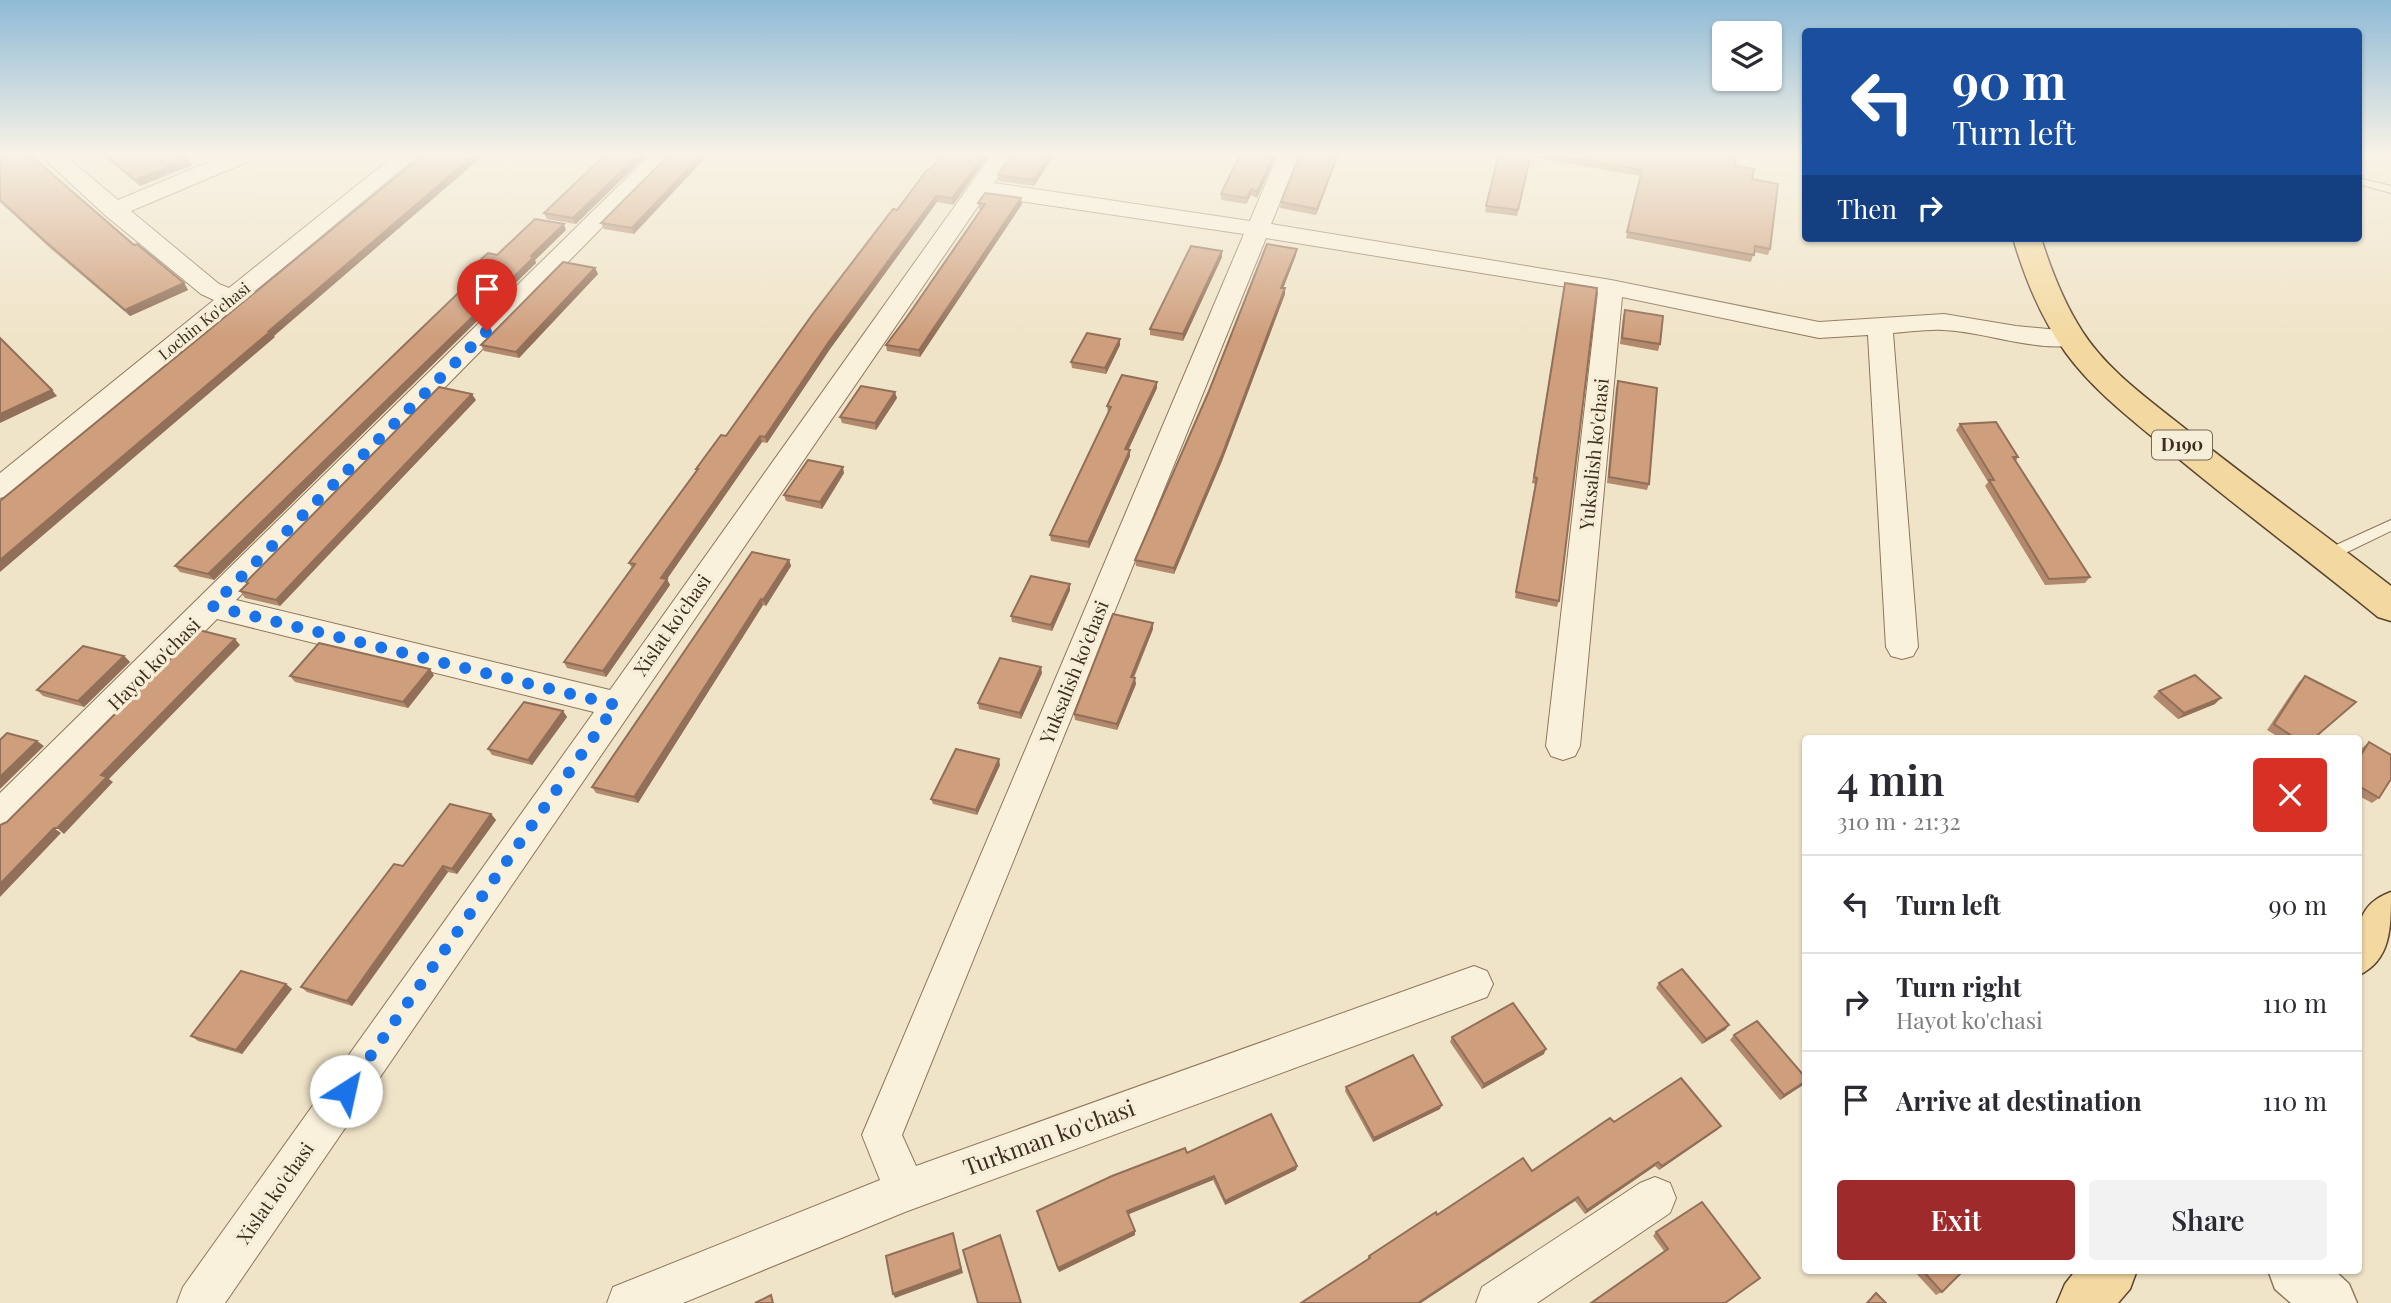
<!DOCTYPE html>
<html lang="en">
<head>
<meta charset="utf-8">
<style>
  :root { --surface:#fff; --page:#f2f2f3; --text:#2b2b33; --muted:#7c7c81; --line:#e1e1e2; --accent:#9e2a2b }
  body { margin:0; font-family:"Playfair Display",serif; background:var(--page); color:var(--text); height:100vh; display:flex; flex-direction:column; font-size:26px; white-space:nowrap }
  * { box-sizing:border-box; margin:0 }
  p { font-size:23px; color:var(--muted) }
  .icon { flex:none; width:38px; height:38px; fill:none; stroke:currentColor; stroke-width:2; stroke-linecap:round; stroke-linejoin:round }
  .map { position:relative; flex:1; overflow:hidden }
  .drawer { position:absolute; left:1802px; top:735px; width:560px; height:539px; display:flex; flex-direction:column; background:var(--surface); border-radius:7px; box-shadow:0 2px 5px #0004 }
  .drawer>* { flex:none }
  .banner { position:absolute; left:1802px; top:28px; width:560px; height:214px; border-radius:7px; box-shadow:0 2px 5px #0004; background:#1a4fa0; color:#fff; overflow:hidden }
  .controls { position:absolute; left:1712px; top:21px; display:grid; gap:14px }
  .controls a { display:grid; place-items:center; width:70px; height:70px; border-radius:7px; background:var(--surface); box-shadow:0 2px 5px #0004; font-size:35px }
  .pin { position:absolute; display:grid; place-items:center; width:60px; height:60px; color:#fff; margin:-72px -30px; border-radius:50% 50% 50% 0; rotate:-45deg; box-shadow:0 0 7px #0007 }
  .pin .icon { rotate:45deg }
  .me { position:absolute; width:77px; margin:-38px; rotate:35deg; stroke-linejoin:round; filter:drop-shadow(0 0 5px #0008) }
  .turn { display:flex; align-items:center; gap:24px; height:147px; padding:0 35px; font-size:32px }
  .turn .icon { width:91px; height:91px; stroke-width:2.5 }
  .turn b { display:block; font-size:49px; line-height:60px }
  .then { display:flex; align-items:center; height:66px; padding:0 35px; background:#0003; gap:14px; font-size:26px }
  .round { display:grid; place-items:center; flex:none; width:74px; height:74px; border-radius:7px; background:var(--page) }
  .overview { display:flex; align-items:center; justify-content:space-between; height:119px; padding:0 35px }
  h1 { font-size:42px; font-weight:600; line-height:52px }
  .cta { display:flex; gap:14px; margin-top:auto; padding:14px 35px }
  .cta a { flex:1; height:80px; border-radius:7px; background:var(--accent); color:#fff; font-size:28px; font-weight:600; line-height:80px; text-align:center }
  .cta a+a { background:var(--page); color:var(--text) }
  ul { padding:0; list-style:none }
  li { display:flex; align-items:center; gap:21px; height:98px; padding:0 35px; border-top:2px solid var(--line) }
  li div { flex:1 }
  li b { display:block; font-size:26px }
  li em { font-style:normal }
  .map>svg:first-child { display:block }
</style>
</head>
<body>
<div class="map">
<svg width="2391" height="1303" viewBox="0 0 2391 1303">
  <rect width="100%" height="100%" fill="#f0e4c8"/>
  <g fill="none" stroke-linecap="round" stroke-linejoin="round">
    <g stroke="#8d765c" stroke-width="2">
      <g id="service">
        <path d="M2359,178L2391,186V193L2359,184Z"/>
        <path d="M2391,520V531L2333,559H2323L2321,555L2323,551Z"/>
      </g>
    </g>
    <g stroke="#8d765c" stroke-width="2">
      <g id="minor">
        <path d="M39,154H63L118,200L228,154H257L254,159L131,211L219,284L229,288L396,154H420L10,495L0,498V473L214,300L201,294L105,215Z"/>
        <path d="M651,154H674L236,600L610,690L992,154H1014L994,183L1250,221L1278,154H1300L1271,224L1611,280L1819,322L1944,314L2016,326L2080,332L2084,338L2080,344C2039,354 1984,331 1943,330C1927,329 1909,332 1893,333L1918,647L1913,656L1902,659L1891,656L1886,647L1868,335L1819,338L1622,297L1580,746L1575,756L1563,760L1551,756L1546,746L1598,292L1266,238L902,1135L916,1166L1474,966L1487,971L1493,984L1487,997L905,1212L683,1303H607L613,1287L880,1180L862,1135L1244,234L985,196L225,1303H177L183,1287L594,712L217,619L12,826L0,831V793Z"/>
        <path d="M1655,1177L1670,1183L1676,1198L1670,1213L1537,1303H1476L1482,1287L1640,1183Z"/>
      </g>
    </g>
    <g stroke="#8d765c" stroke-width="3">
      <path id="tertiary" d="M2268,1270H2334L2349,1284L2357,1303H2291L2275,1289Z"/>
    </g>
    <g stroke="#5b4430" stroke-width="3">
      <g id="primary">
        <path d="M2013,238H2041C2051,270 2064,303 2082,331C2107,370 2147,398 2183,427C2251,482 2322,532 2391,586V621L2378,617C2308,560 2235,506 2166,448C2131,419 2093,390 2066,353C2041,318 2025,279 2013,238Z"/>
        <path d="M2391,892C2391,928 2391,960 2359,975C2359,938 2350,907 2391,892Z"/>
        <path d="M2076,1270H2137L2130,1289L2118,1303H2057L2065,1284Z"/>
      </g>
    </g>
    <use href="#service" fill="#faf1dc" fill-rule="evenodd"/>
    <use href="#minor" fill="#faf1dc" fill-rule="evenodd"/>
    <use href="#tertiary" fill="#faf1dc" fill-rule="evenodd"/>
    <use href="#primary" fill="#f3d9a0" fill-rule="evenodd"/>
  </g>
  <g fill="#b2896c">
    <path d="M0,154L134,245L184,283L188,290L130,316L50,248L0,202Z"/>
    <path d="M101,154H182L192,165L140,186Z"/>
    <path d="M606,154L576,224L547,219L544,213Z"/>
    <path d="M670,154L634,234L604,229L601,223Z"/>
    <path d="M942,154H990L953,205L937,202L830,349L767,443L762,442L667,579L670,585L606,677L567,668L564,662L632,568L629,563L697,471L696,469L726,436L897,210Z"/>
    <path d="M1012,154H1055L1034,186L999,181L998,175Z"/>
    <path d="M1277,154L1257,198L1251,195L1246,204L1221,200V194Z"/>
    <path d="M1339,154L1316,215L1280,208L1281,202Z"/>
    <path d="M1499,154H1733L1735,166L1752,179L1770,249L1768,255L1754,252L1751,262L1626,238L1640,176L1531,157L1517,216L1485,212Z"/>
    <path d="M978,203L1022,204L920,357L887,351L886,345L907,317L981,209H979Z"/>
    <path d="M566,230L535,260L536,263L214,580L180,572L175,566L473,279L470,278L467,272L497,255Z"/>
    <path d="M1222,251V257L1183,341L1150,335V329Z"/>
    <path d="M1296,255L1283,288H1285V294L1222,461L1174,574L1136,566L1135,560Z"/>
    <path d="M595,268L598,274L519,358L484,351L481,345Z"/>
    <path d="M1565,283L1559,601L1557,607L1515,598L1535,484L1532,483Z"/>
    <path d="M1625,310L1660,344L1658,351L1620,344L1623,316Z"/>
    <path d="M1120,345L1106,374L1072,368L1071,362Z"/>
    <path d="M1618,381L1649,484L1647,490L1607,483L1616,388Z"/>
    <path d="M1157,388L1128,450H1130V456L1089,548L1051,541L1050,535L1108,413L1107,406Z"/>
    <path d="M897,398L876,430L842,423L840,417Z"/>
    <path d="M476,400L280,606L245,598L240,591L247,584L246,582Z"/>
    <path d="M1960,424L2018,457L2016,461L2090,577L2085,583L2045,585L1985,486L1988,482L1956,430Z"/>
    <path d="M844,473L822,509L786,501L784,495Z"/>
    <path d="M789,560L791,566L766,606L763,605L638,803L596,793L592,787Z"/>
    <path d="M1070,584V590L1052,631L1012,622L1011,616Z"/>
    <path d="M1153,629L1134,678L1136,684L1117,730L1075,720L1074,714Z"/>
    <path d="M124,656L130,662L84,707L43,696L37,690Z"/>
    <path d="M1042,673L1021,719L979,709L978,703Z"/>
    <path d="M434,675L408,708L295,682L290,676Z"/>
    <path d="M2305,676L2314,738H2280L2267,730L2299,682Z"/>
    <path d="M2159,691L2215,704L2178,719L2153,697Z"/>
    <path d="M563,711L567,717L532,765L492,755L488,749Z"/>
    <path d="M2369,742L2379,798L2372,803L2359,796V753L2362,748Z"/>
    <path d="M1000,765L977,815L933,804L931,799Z"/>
    <path d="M491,814L496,820L457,874L448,872L352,1006L307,992L301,987Z"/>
    <path d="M1659,983L1729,1025L1725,1030L1702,1044L1656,988Z"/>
    <path d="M286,984L292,989L242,1054L198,1041L191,1036Z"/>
    <path d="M1734,1035L1803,1085L1780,1100L1730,1040Z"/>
    <path d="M1452,1037L1544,1054L1482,1089L1450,1042Z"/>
    <path d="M1346,1087L1440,1109L1373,1142L1345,1091Z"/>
    <path d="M1721,1126L1717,1130L1659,1170L1655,1166L1585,1214L1575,1201L1367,1260L1369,1256L1437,1215L1532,1171Z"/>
    <path d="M1187,1153L1297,1166L1296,1170L1225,1205L1213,1180L1128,1214L1135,1235L1059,1272L1037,1211Z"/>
    <path d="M1656,1232L1725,1303L1664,1251L1653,1236Z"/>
    <path d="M1913,1270H1964L1942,1292L1936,1295Z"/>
  </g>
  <g fill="#916f58">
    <path d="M475,154H485L274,336L275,337L0,572V560Z"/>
    <path d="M639,154H648L576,224L573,218Z"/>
    <path d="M702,154H709L634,234L632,228Z"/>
    <path d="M985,154H990L953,205L952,198Z"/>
    <path d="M1051,154H1055L1034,186L1033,180Z"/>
    <path d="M1274,154H1277L1257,198V192Z"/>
    <path d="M1338,154H1339L1316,215L1317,209Z"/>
    <path d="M188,159L192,165L140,186L135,180Z"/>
    <path d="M1251,189V195L1246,204L1247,198Z"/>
    <path d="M936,196L937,202L830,349L767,443L765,437L828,343Z"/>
    <path d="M1021,198L1022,204L920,357L919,350Z"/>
    <path d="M564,224L566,230L535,260L536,263L214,580L208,574Z"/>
    <path d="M1297,249L1296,255L1281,294V288Z"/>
    <path d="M1222,251V257L1183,341V334Z"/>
    <path d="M595,268L598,274L519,358L516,352Z"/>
    <path d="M184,283L188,290L130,316L125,310Z"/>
    <path d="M1285,288V294L1222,461L1174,574V568Z"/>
    <path d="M1120,339V345L1106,374L1105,368Z"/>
    <path d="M1157,382V388L1126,455L1125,449Z"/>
    <path d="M52,390L57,396L0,423V414Z"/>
    <path d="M895,392L897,398L876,430L875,423Z"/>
    <path d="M472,394L476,400L280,606L276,600Z"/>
    <path d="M760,436L762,442L667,579L670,585L606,677L603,671L661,578Z"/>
    <path d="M1130,450V456L1089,548L1088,542Z"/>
    <path d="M843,467L844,473L822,509L820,502Z"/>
    <path d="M789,560L791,566L766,606L763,600Z"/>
    <path d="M1070,584V590L1052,631L1051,625Z"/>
    <path d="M761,599L763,605L638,803L634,797Z"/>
    <path d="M1153,623V629L1131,683V677Z"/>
    <path d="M235,639L240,645L109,779L113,782L64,834L57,828L101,775Z"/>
    <path d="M124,656L130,662L84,707L78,701Z"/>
    <path d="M1041,667L1042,673L1021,719L1020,713Z"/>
    <path d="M430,669L434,675L408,708L403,702Z"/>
    <path d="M1135,678L1136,684L1117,730V724Z"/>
    <path d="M2221,698L2215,704L2178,719L2184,713Z"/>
    <path d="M563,711L567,717L532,765L528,760Z"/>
    <path d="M37,741L44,746L0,789V777Z"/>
    <path d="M999,759L1000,765L977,815L976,810Z"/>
    <path d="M491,814L496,820L457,874L452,869Z"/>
    <path d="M54,828L61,833L0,897V884Z"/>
    <path d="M443,866L448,872L352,1006L347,1001Z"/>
    <path d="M286,984L292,989L242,1054L236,1050Z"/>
    <path d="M1729,1025L1725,1030L1702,1044L1706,1039Z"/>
    <path d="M1546,1049L1544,1054L1482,1089L1484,1084Z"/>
    <path d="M1806,1081L1803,1085L1780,1100L1784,1095Z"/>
    <path d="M1442,1105L1440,1109L1373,1142L1374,1138Z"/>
    <path d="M1721,1126L1717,1130L1659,1170L1662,1166Z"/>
    <path d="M1658,1162L1655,1166L1585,1214L1587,1210Z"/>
    <path d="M1297,1166L1296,1170L1225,1205V1201Z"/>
    <path d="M1214,1176L1213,1180L1127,1215V1211Z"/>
    <path d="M1578,1197L1575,1201L1421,1303H1418Z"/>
    <path d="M1135,1231V1235L1059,1272L1058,1268Z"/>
    <path d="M953,1233L963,1273L895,1298L893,1294Z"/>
  </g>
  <g fill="#cf9f7d" stroke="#916f58" stroke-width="2">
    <path d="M0,154H24L27,156L30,155L134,245L137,244L184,283L125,310L46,242L0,200Z"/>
    <path d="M104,154H182L188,159L135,180Z"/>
    <path d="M424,154H475L269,331H271L0,560V501Z"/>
    <path d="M606,154H639L573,218L544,213Z"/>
    <path d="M670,154H702L632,228L601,223Z"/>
    <path d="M942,154H985L952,198L936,196L828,343L765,437L760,436L661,578L667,579L603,671L564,662L635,564L629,563L698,469H696L721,435L726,436L812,315L893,209L897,210L927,170H930Z"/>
    <path d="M1012,154H1051L1033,180L998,175Z"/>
    <path d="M1240,154H1274L1257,192L1251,189L1247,198L1221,194Z"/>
    <path d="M1300,154H1338L1317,209L1281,202Z"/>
    <path d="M1499,154H1531L1518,210L1486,206Z"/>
    <path d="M1548,154H1737L1735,166L1754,169L1752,179L1778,184L1770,249L1755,246L1754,255L1627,232L1642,170Z"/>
    <path d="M985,193L1021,198L919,350L886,345L907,317L985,204L978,203Z"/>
    <path d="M535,219L564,224L531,256L534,257L208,574L175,566L478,274L467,272L488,253L497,255Z"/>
    <path d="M1267,244L1297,249L1281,288H1285L1222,455L1174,568L1135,560L1209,391Z"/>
    <path d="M1191,246L1222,251L1183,334L1150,329Z"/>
    <path d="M563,262L595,268L516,352L481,345Z"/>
    <path d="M1565,283L1597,288L1559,601L1516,592L1537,478L1534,477Z"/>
    <path d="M1625,310L1663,316L1660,344L1622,338Z"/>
    <path d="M1087,333L1120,339L1105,368L1071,362Z"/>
    <path d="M0,338L52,390L0,414Z"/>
    <path d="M1122,375L1157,382L1125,449L1130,450L1088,542L1050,535L1111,407L1107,406Z"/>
    <path d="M1618,381L1657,388L1649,484L1609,477Z"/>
    <path d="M861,386L895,392L875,423L840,417Z"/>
    <path d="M439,387L472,394L276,600L240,591L248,583L246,582Z"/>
    <path d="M1996,422L2018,457H2013L2090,577L2049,579L1989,480H1994L1960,424Z"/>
    <path d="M808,460L843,467L820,502L784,495Z"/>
    <path d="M752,552L789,560L763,600L761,599L634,797L592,787Z"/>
    <path d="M1031,576L1070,584L1051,625L1011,616Z"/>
    <path d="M1113,614L1153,623L1131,677L1135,678L1117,724L1074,714Z"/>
    <path d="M199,630L235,639L101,775L107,777L57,828H54L0,884V825L7,822Z"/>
    <path d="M319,643L430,669L403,702L290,676Z"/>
    <path d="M83,646L124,656L78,701L37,690Z"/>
    <path d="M1000,658L1041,667L1020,713L978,703Z"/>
    <path d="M2195,675L2221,698L2184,713L2159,691Z"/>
    <path d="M2305,676L2356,702L2314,738H2295L2274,724Z"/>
    <path d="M524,702L563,711L528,760L488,749Z"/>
    <path d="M7,733L37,741L0,777V740Z"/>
    <path d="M2369,742L2391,755V779L2379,798L2359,786V758Z"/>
    <path d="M956,749L999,759L976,810L931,799Z"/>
    <path d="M450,804L491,814L452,869L443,866L347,1001L301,987L394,864L403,866Z"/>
    <path d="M1682,969L1729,1025L1706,1039L1659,983Z"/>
    <path d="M241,971L286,984L236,1050L191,1036Z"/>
    <path d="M1513,1003L1546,1049L1484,1084L1452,1037Z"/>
    <path d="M1757,1021L1806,1078V1081L1784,1095L1734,1035Z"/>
    <path d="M1413,1055L1442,1105L1374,1138L1346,1087Z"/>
    <path d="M1681,1078L1721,1126L1662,1166L1658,1162L1587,1210L1578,1197L1418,1303H1301L1370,1258L1369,1256L1436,1212L1437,1215L1523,1158L1532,1171L1610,1118L1614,1122Z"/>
    <path d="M1271,1114L1297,1166L1225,1201L1214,1176L1127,1211L1135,1231L1058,1268L1037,1211L1112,1176L1185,1148L1187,1153Z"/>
    <path d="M1702,1202L1760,1278L1725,1303H1591L1668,1249L1656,1232Z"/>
    <path d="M953,1233L961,1269L893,1294L886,1256Z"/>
    <path d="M1000,1235L1021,1303H978L963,1250Z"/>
    <path d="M1922,1270H1964L1942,1292Z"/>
    <path d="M1876,1293L1886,1303H1867Z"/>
    <path d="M771,1295L773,1303H755Z"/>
  </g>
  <linearGradient id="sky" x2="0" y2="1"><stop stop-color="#8fbad6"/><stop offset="0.46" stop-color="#f8f3e6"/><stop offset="1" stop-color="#f8f3e6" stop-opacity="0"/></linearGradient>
  <rect width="2391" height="336" fill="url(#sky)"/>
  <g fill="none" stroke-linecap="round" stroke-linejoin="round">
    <path stroke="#1a73e8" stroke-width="12" stroke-dasharray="0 21.6" d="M346,1091L616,705L212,606L487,331"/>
  </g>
  <g text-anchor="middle" stroke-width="7" stroke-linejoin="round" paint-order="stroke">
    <g font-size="16" fill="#3d2e20" stroke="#f7eed8">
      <text transform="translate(204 321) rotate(-39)" y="6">Lochin Ko'chasi</text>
    </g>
    <rect fill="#f7eed8" stroke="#756857" stroke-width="2" x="2152" y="430.5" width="60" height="29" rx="5"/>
    <g font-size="18" font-weight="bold" fill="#3d2e20">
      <text x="2182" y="451">D190</text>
    </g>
    <g font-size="19" fill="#3d2e20" stroke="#f7eed8">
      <text transform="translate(1594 454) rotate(-84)" y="7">Yuksalish ko'chasi</text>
      <text transform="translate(672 625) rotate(-55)" y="7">Xislat ko'chasi</text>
      <text transform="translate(154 664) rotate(-45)" y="7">Hayot ko'chasi</text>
      <text transform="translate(1074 672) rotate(-68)" y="7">Yuksalish ko'chasi</text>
      <text transform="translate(275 1193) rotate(-55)" y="7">Xislat ko'chasi</text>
    </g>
    <g font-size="23" fill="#3d2e20" stroke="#f7eed8">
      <text transform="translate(1049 1138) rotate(-20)" y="8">Turkman ko'chasi</text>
    </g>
  </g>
</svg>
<div class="controls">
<a><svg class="icon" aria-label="layers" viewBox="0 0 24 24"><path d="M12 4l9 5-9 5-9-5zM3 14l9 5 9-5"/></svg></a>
</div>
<div class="pin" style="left:487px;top:331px;background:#d93025"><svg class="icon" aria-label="arrive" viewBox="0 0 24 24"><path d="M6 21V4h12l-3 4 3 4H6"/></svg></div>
<svg class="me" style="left:346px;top:1091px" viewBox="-20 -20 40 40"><circle r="19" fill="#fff"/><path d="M0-13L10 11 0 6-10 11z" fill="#1a73e8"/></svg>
<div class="banner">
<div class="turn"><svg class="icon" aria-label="left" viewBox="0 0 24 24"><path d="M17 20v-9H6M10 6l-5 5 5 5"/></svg><div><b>90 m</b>Turn left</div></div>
<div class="then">Then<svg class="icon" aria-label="right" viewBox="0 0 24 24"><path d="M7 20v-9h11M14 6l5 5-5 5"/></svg></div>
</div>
<section class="drawer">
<div class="overview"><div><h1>4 min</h1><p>310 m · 21:32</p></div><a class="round" style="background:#d93025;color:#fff"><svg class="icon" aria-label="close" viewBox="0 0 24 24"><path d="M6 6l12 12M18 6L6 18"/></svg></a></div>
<ul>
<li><svg class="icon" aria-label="left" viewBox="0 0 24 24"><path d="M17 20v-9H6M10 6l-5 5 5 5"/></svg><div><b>Turn left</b></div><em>90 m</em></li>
<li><svg class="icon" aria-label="right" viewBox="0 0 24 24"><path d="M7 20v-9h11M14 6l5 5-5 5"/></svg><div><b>Turn right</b><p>Hayot ko'chasi</p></div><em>110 m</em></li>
<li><svg class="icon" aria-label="arrive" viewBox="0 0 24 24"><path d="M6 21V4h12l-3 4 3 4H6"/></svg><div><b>Arrive at destination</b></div><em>110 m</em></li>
</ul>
<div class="cta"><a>Exit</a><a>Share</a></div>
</section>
</div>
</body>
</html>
